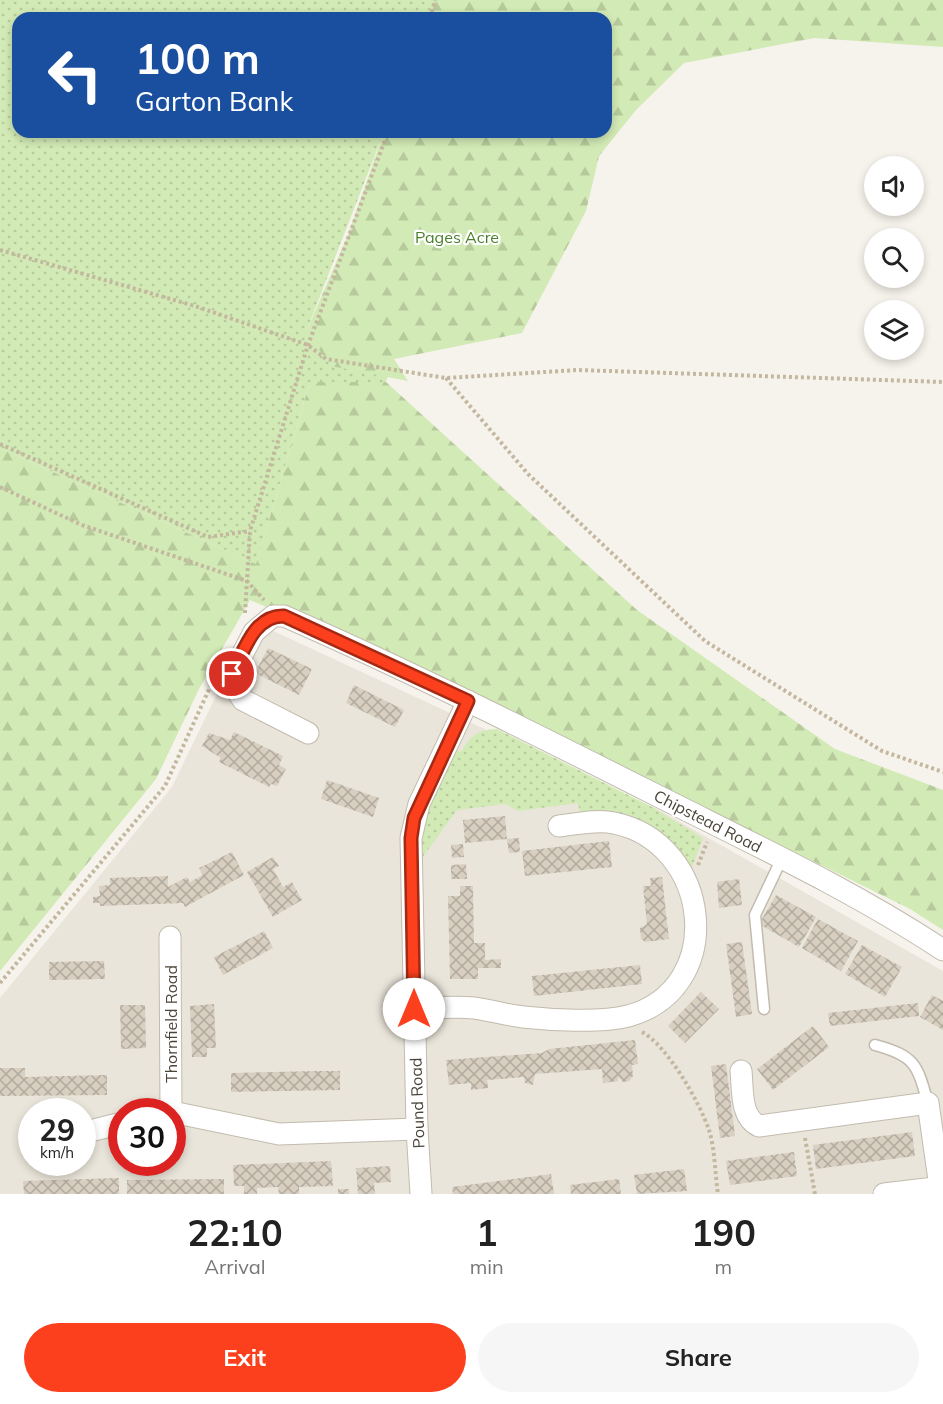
<!DOCTYPE html>
<html lang="en">
<head>
<meta charset="utf-8">
<style>
  :root { --surface:#fff; --page:#f6f6f6; --text:#222; --muted:#767676; --accent:#fc3f1d }
  body { margin:0; font-family:Mulish,sans-serif; background:var(--page); color:var(--text); height:100vh; display:flex; flex-direction:column; font-size:22px; white-space:nowrap }
  * { box-sizing:border-box; margin:0 }
  p { font-size:20px; color:var(--muted) }
  .icon { flex:none; width:33px; height:33px; fill:none; stroke:currentColor; stroke-width:2; stroke-linecap:round; stroke-linejoin:round }
  .map { position:relative; height:1194px; overflow:hidden }
  .sheet { display:flex; flex-direction:column; background:var(--surface); flex:1 }
  .sheet>* { flex:none }
  .banner { position:absolute; left:12px; top:12px; width:600px; height:126px; border-radius:18px; box-shadow:0 3px 9px #0003; background:#1a4fa0; color:#fff; overflow:hidden }
  .tools { position:absolute; left:864px; top:156px; display:grid; gap:12px }
  .tools a { display:grid; place-items:center; width:60px; height:60px; border-radius:50%; background:var(--surface); box-shadow:0 3px 9px #0003; font-size:30px }
  .speed { position:absolute; left:18px; top:1098px; display:flex; gap:12px; font-size:30px; font-weight:700; text-align:center }
  .speed>* { display:grid; place-content:center; width:78px; height:78px; border-radius:50%; background:var(--surface); box-shadow:0 3px 9px #0003; line-height:1 }
  .speed small { font-size:15px; font-weight:400 }
  .speed .limit { border:9px solid #d22; background:#fff; color:#111 }
  .pin { position:absolute; display:grid; place-items:center; width:51px; height:51px; color:#fff; margin:-26px; border:3px solid #fff; border-radius:50%; box-shadow:0 2px 6px #0007 }
  .me { position:absolute; width:66px; margin:-33px; rotate:0deg; stroke-linejoin:round; filter:drop-shadow(0 0 4px #0008) }
  .turn { display:flex; align-items:center; gap:21px; height:126px; padding:0 24px; font-size:27px }
  .turn .icon { width:78px; height:78px; stroke-width:2.5 }
  .turn b { display:block; font-size:42px; line-height:51px }
  .eta { display:flex; justify-content:space-evenly; align-items:center; height:102px; text-align:center }
  .eta b { font-size:36px; font-weight:700; line-height:42px }
  .cta { display:flex; gap:12px; margin-top:auto; padding:12px 24px }
  .cta a { flex:1; height:69px; border-radius:36px; background:var(--accent); color:#fff; font-size:24px; font-weight:700; line-height:69px; text-align:center }
  .cta a+a { background:var(--page); color:var(--text) }
  .map>svg:first-child { display:block }
</style>
</head>
<body>
<div class="map">
<svg width="943" height="1194" viewBox="0 0 943 1194">
  <defs>
    <pattern id="grass-dots" width="8" height="8" patternUnits="userSpaceOnUse" patternTransform="scale(1.5)"><rect width="8" height="8" fill="#d2eab5"/><path d="M2 2h.1M6 6h.1" fill="none" stroke="#b6ca9c" stroke-width="1.8" stroke-linecap="round"/></pattern>
    <pattern id="forest-firs" width="22" height="20" patternUnits="userSpaceOnUse" patternTransform="scale(1.5)"><rect width="22" height="20" fill="#d2eab5"/><path d="M5 1l3.5 6h-7zM16 11l3.5 6h-7z" fill="#b6ca9c"/></pattern>
    <pattern id="building-cross-hatch" width="8" height="8" patternUnits="userSpaceOnUse" patternTransform="scale(1.5)"><rect width="8" height="8" fill="#d8cfc1"/><path d="M0 0l8 8M0 8l8-8" fill="none" stroke="#b1aa9e"/></pattern>
  </defs>
  <rect width="100%" height="100%" fill="#f6f3ec"/>
  <path fill="#eae5da" fill-rule="evenodd" d="M252,621L661,811L943,971V1194H0V998L172,787ZM32,1112H82V1162H32ZM122,1112H172V1162H122Z"/>
  <g fill="url(#grass-dots)">
    <path d="M0,0H436L429,18H18V132H384L306,332L393,359L386,382H310L256,564L0,448Z"/>
    <path d="M497,729L652,807L703,838L692,867C654,821 638,817 580,814L578,803L518,811L505,804L457,810L422,858L421,829L426,810L456,749L461,752C471,735 478,730 497,729Z"/>
  </g>
  <g fill="url(#forest-firs)">
    <path d="M436,0H943V47L815,38L684,63L636,110L599,156L586,211L522,333L394,359L408,381L331,366L306,332L348,235L384,132H606V18H429Z"/>
    <path d="M310,382H386L637,610L835,749L943,790V930L910,909L472,693L250,600L199,689L156,779L0,971V448L256,564Z"/>
  </g>
  <g fill="url(#building-cross-hatch)">
    <path d="M268,648L312,669L299,695L255,673Z"/>
    <path d="M354,685L404,710L395,727L346,703Z"/>
    <path d="M234,732L283,756L279,765L286,769L277,786L271,784L269,787L219,762L221,758L202,746L209,733L230,740Z"/>
    <path d="M327,780L379,798L373,817L321,799Z"/>
    <path d="M505,816L507,839L465,843L463,820Z"/>
    <path d="M519,838L520,852L509,853L507,839Z"/>
    <path d="M609,841L612,867L525,876L522,851Z"/>
    <path d="M463,844L464,857L452,858L451,845Z"/>
    <path d="M232,852L244,875L185,907L183,903L100,906V903H93V897L100,896L99,886L110,885V878L168,876V887L187,877L190,882L203,875L199,868Z"/>
    <path d="M273,857L279,866L273,869L283,887L292,882L302,900L273,917L247,872Z"/>
    <path d="M466,864L467,879H451V865Z"/>
    <path d="M662,877L669,939L645,942L641,939L640,928L647,924L643,886H651L650,878Z"/>
    <path d="M739,879L742,905L719,908L717,882Z"/>
    <path d="M460,886H473L474,943H485V960L501,959V968H478V979H450L448,896H460Z"/>
    <path d="M776,895L816,917L799,947L759,924Z"/>
    <path d="M818,919L858,941L841,971L802,948Z"/>
    <path d="M264,931L273,948L223,975L214,957Z"/>
    <path d="M742,942L752,1014L736,1017L726,944Z"/>
    <path d="M862,945L902,967L885,997L845,974Z"/>
    <path d="M104,961L105,979L49,980V962Z"/>
    <path d="M640,965L642,984L534,996L532,976Z"/>
    <path d="M701,992L719,1009L685,1043L668,1026Z"/>
    <path d="M932,995L943,1001V1030L920,1017Z"/>
    <path d="M918,1003L919,1016L830,1026L828,1013Z"/>
    <path d="M214,1004L216,1048H207V1057H192L190,1006Z"/>
    <path d="M120,1005H145L146,1048L121,1049Z"/>
    <path d="M813,1026L829,1047L773,1090L757,1069Z"/>
    <path d="M635,1040L638,1064L632,1065L633,1076L629,1081L623,1082L618,1077V1081L603,1083L602,1069L535,1074L533,1085L525,1083L524,1077L487,1080L488,1088L471,1090V1083L449,1085L446,1060L542,1053L549,1049Z"/>
    <path d="M726,1064L735,1136L720,1138L711,1066Z"/>
    <path d="M0,1068H25V1077L107,1075V1095L0,1096Z"/>
    <path d="M316,1071H340V1090L231,1092V1073Z"/>
    <path d="M912,1132L915,1156L816,1169L813,1145Z"/>
    <path d="M794,1152L797,1176L730,1185L726,1161Z"/>
    <path d="M331,1161L333,1186L299,1187V1194H279L278,1187L257,1188V1194H244V1186H234L233,1165Z"/>
    <path d="M390,1166L391,1182L374,1183L375,1194H358L356,1168Z"/>
    <path d="M684,1169L687,1191L637,1194L634,1175Z"/>
    <path d="M551,1174L554,1194H453L452,1187Z"/>
    <path d="M119,1178V1194H24L23,1181Z"/>
    <path d="M224,1179V1194H127V1180Z"/>
    <path d="M619,1179L621,1194H571L570,1185Z"/>
    <rect x="338" y="1189" width="11" height="5"/>
  </g>
  <g fill="none" stroke-linecap="round" stroke-linejoin="round">
    <g stroke="#c2bbae" stroke-width="13">
      <g id="service">
        <path d="M764,1009L755,915L782,858"/>
        <path d="M875,1045C916,1056 917,1065 928,1103"/>
      </g>
    </g>
    <g stroke="#c2bbae" stroke-width="23">
      <g id="minor">
        <path d="M308,733L243,700L232,683V674L254,632L273,616H284C410,671 533,733 656,795C753,844 852,890 943,950"/>
        <path d="M170,937L171,1112"/>
        <path d="M414,1009C434,1008 454,1006 474,1008C490,1010 506,1015 523,1017C551,1020 601,1023 628,1016C728,989 712,843 614,823C597,819 576,824 559,826"/>
        <path d="M741,1071C743,1090 740,1117 759,1126L928,1103L940,1187"/>
        <path d="M172,1112L279,1134L417,1129"/>
        <path d="M82,1133L122,1123"/>
        <path d="M421,1194L417,1129L411,838L419,804L468,701"/>
        <path d="M884,1194L943,1187"/>
      </g>
    </g>
    <g stroke="#c4b79f" stroke-width="4" stroke-dasharray="3 3" stroke-linecap="butt">
      <path d="M430,18L435,0"/>
      <path d="M0,250L195,306L308,345L326,359L446,378L578,370L943,382"/>
      <path d="M446,378L528,474L705,641L882,751L943,772"/>
      <path d="M0,444L208,537L250,531"/>
      <path d="M0,487L82,525L247,581L264,600"/>
      <path d="M245,613L250,531L308,345L388,132"/>
      <path d="M698,865L707,842"/>
      <path d="M0,983L165,786L211,685"/>
      <path d="M642,1032C667,1045 700,1103 709,1130C715,1149 715,1174 718,1194"/>
      <path d="M805,1138L815,1194"/>
    </g>
    <use href="#service" stroke="#fff" stroke-width="10"/>
    <use href="#minor" stroke="#fff" stroke-width="21"/>
  </g>
  <g fill="none" stroke-linecap="round" stroke-linejoin="round">
    <g stroke="#a42913" stroke-width="15">
      <path id="route" d="M232,674C244,651 254,615 284,616L468,701L414,818L411,838L414,1009"/>
    </g>
    <use href="#route" stroke="#fc3f1d" stroke-width="10"/>
  </g>
  <g text-anchor="middle" stroke-width="4.5" stroke-linejoin="round" paint-order="stroke">
    <g font-size="16" fill="#4a7f2a" stroke="#fff">
      <text x="457" y="243">Pages Acre</text>
    </g>
    <g font-size="16" fill="#4b4439" stroke="#fff">
      <text transform="translate(708 821) rotate(27)" y="6">Chipstead Road</text>
      <text transform="translate(171 1024) rotate(-90)" y="6">Thornfield Road</text>
      <text transform="translate(417 1103) rotate(-92)" y="6">Pound Road</text>
    </g>
  </g>
</svg>
<div class="tools">
<a><svg class="icon" aria-label="sound" viewBox="0 0 24 24"><path d="M4 9h4l5-4v14l-5-4H4zM17 9q2 3 0 6"/></svg></a>
<a><svg class="icon" aria-label="search" viewBox="0 0 24 24"><circle cx="10" cy="10" r="6"/><path d="M15 15l6 6"/></svg></a>
<a><svg class="icon" aria-label="layers" viewBox="0 0 24 24"><path d="M12 4l9 5-9 5-9-5zM3 14l9 5 9-5"/></svg></a>
</div>
<div class="speed"><div>29<small>km/h</small></div><div class="limit">30</div></div>
<div class="pin" style="left:232px;top:674px;background:#d93025"><svg class="icon" aria-label="arrive" viewBox="0 0 24 24"><path d="M6 21V4h12l-3 4 3 4H6"/></svg></div>
<svg class="me" style="left:414px;top:1009px" viewBox="-20 -20 40 40"><circle r="19" fill="#fff"/><path d="M0-13L10 11 0 6-10 11z" fill="#fc3f1d"/></svg>
<div class="banner">
<div class="turn"><svg class="icon" aria-label="left" viewBox="0 0 24 24"><path d="M17 20v-9H6M10 6l-5 5 5 5"/></svg><div><b>100 m</b>Garton Bank</div></div>
</div>
</div>
<section class="sheet">
<div class="eta">
<div><b>22:10</b><p>Arrival</p></div>
<div><b>1</b><p>min</p></div>
<div><b>190</b><p>m</p></div>
</div>
<div class="cta"><a>Exit</a><a>Share</a></div>
</section>
</body>
</html>
